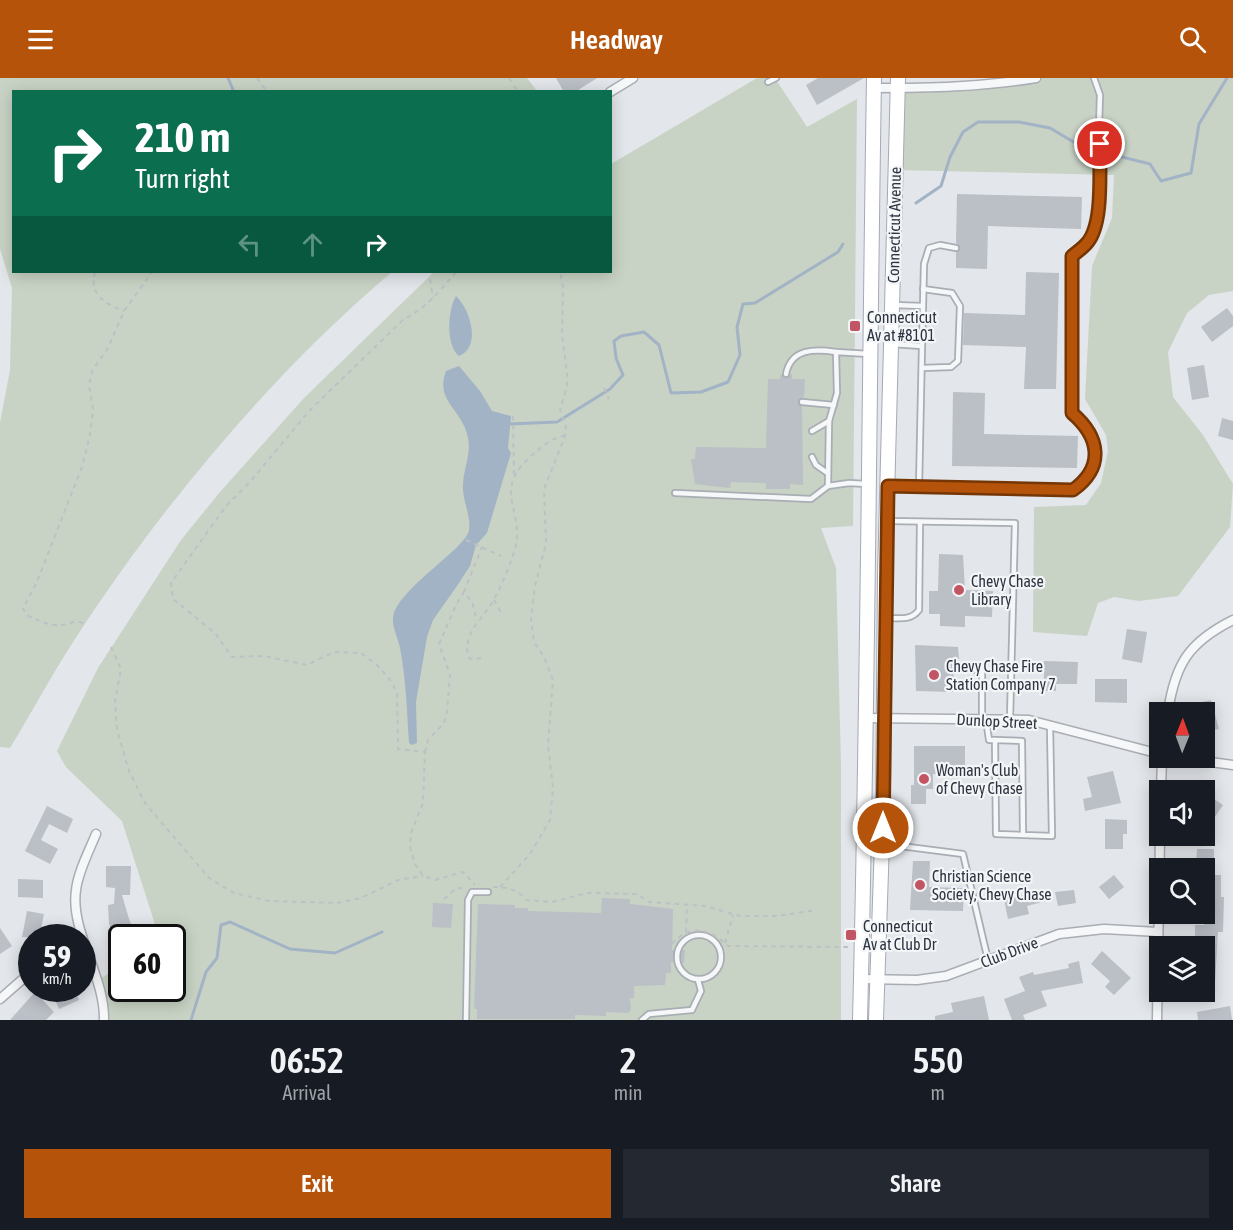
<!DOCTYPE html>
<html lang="en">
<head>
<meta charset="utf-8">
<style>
  :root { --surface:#171b24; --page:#242831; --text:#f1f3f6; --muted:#9ea1a6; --accent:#b45309 }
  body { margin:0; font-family:"Asap Condensed",sans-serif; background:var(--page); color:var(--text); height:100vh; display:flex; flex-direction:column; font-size:22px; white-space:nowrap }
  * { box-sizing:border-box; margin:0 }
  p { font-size:20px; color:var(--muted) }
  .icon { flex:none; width:33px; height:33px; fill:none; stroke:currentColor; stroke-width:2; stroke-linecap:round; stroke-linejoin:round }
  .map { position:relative; height:942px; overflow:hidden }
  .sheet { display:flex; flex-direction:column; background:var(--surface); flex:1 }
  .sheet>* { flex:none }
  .hud { position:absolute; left:12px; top:12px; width:600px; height:183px; border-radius:0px; box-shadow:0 3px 15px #0003; background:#0b6e4f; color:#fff; overflow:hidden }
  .needle { width:39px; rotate:1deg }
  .tools { position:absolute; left:1149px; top:624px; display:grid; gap:12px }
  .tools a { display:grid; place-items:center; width:66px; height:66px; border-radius:0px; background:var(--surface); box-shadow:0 3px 15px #0003; font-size:30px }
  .speed { position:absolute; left:18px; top:846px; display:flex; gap:12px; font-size:30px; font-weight:700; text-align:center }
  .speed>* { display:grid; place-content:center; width:78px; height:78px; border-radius:50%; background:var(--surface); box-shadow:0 3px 15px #0003; line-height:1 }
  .speed small { font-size:15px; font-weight:400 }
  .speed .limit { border:3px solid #111; border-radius:9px; background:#fff; color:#111 }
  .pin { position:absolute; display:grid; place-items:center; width:51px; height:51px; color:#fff; margin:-26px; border:3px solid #fff; border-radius:50%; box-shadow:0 2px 6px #0007 }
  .me { position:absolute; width:66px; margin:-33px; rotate:0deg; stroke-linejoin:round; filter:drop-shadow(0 0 4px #0008) }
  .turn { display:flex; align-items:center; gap:21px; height:126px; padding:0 24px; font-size:27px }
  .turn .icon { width:78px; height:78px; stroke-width:2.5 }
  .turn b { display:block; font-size:42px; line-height:51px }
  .lanes { display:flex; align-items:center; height:57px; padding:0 24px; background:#0003; justify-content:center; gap:30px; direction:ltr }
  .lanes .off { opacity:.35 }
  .eta { display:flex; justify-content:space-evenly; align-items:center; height:102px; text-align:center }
  .eta b { font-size:36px; font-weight:600; line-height:42px }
  .action { display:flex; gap:12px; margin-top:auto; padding:12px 24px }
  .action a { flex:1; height:69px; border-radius:0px; background:var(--accent); color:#fff; font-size:24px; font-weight:600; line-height:69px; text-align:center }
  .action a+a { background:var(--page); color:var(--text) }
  header { display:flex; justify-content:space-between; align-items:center; height:78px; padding:0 24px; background:var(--accent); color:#fff; font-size:27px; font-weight:600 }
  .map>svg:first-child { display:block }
</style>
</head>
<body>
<header><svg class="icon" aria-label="menu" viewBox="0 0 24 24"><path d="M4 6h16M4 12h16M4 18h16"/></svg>Headway<svg class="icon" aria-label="search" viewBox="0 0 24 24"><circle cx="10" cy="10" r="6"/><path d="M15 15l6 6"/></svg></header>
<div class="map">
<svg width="1233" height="942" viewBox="0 0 1233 942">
  <rect width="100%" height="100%" fill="#e3e6ea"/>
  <g fill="#c8d3c5">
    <path d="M0,0H527L537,13L14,14V194H392C274,293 159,431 75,561C52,596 32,634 10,670L0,669V345L10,292L12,210L0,171Z"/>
    <path d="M757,0H775L807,49L857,21L853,448L821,450L836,490L841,687V942H104L98,902L111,894L110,890L121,886L122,910H172V860L159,859L122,743L66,689L57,673L98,590L181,462L220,414L304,320L434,194H610L611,86Z"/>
    <path d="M1036,0H1233V213L1209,217L1187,235L1168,274L1173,319L1203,357L1233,406L1230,449L1178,518L1139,523L1114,519L1098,525L1087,558L1033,554L1034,429L1086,427L1101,405L1108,373L1106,357L1085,321L1092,188L1112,140L1114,97L894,92L898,10Z"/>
  </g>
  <g fill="#a2b3c6">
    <path d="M456,218C470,231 482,269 459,278C445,267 448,231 456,218Z"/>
    <path d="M459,288L480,313L492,333L511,338L508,370L511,375L487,455L476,467L470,488L457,508L433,542L427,559L416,624L417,665L412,667L409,665C407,634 406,601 400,570C398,559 390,546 394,535C404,507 467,469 469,452C471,439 464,426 463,412C462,388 475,375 465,350C456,328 436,320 446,293Z"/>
  </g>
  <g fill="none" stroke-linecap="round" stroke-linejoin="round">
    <g stroke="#a2b3c6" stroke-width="3">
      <path d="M228,0L234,14"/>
      <path d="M916,125L941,108L950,79L963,54L978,44H1019L1050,50L1082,69L1150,86L1161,103L1191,95L1199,46L1227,0"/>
      <path d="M509,346L557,344L610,311L623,297L616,280L614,263L621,258L644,254L659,267L671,315L701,314L728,304L740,277L737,249L743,226L755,225L838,174L843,166"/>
      <path d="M191,942L206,894L217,880L221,847L230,844L290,871L335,875L382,854"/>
    </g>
  </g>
  <g fill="#bbbfc6">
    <path d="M556,0H597L575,14H564Z"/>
    <path d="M818,0H864L817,27L806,7Z"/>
    <path d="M957,116L1082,119L1081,151L988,148L987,191L956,190V174L960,170L956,165Z"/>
    <path d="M1026,194L1059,195L1056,311H1024L1026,269L963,267L964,235L1025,237Z"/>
    <path d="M1227,230L1233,238V248L1212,264L1201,249Z"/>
    <path d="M1204,287L1209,319L1192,322L1187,290Z"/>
    <path d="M780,296L785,300L792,296V301H805L804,319L798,324L802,328L803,407L790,406V411H766V405L731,404L730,410L695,406L691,381H695L696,369L766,370L768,301H780Z"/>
    <path d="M953,314L985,315L984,356L1078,358L1077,390L952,388Z"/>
    <path d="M1222,340L1233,343V362L1218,358Z"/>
    <path d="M939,476L963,477L965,512L993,513L992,539L965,538V549L940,548V536H929V513H938Z"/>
    <path d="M1127,551L1147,554L1142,585L1122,581Z"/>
    <path d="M915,567L958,569L959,581H954L953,614L916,613Z"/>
    <path d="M1044,583L1078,584L1077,606H1056V613H1044Z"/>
    <path d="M1095,601H1127V625L1095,624Z"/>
    <path d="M1211,622L1219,651L1204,654V634H1200L1197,625Z"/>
    <path d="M914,668H965V696H933V711H926V726H911V707H914Z"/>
    <path d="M1113,693L1121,725L1085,733L1083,721L1092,719L1087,699Z"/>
    <path d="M1211,719L1223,727L1204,755V728Z"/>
    <path d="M47,728L73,741L67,755L49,746L41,762L58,771L50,786L25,773Z"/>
    <path d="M1105,741L1127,742V756H1123V771H1105Z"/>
    <path d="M1197,771H1214V797H1221V819H1224L1223,854H1218L1215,905H1204V868H1195V847H1204V790H1196Z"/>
    <path d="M913,783H930L929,809L964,810L963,833L910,832Z"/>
    <path d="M106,788H131L130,817H122L129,841L137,860H116L109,846L108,827L114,826L115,810L106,809Z"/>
    <path d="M1114,797L1124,809L1109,821L1099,809Z"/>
    <path d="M18,801L43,802V820L18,819Z"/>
    <path d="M1049,812L1050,822L1027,828L1029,836L1008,841L1004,821Z"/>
    <path d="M1074,812L1076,825L1058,828L1055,814Z"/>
    <path d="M602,820L630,821V826L673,831L672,872H685L684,885L671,884V895H666L665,907L634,908V920H630L631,932L628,935L606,934V938L575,937V941H477V931H474L478,826L515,827V830H528V833L601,835Z"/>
    <path d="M433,825L453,826L451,850L432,849Z"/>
    <path d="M27,833L44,836L39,860L22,859Z"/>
    <path d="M0,850L12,868L0,876Z"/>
    <path d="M1102,873L1131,900L1114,917L1105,909L1110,903L1091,886Z"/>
    <path d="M1079,883L1083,905L1041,913L1047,928L1023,937L1025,942H1012L1004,921L1025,913L1019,899L1033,894L1034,897L1069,890L1068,886Z"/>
    <path d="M50,910H74L79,922L59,931Z"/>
    <path d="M35,914L54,934L46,942H10Z"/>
    <path d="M984,918L989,942H935V938L953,934L951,925Z"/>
    <path d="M1230,928L1232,942H1198L1197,934Z"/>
  </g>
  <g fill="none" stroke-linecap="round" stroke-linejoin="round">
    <g stroke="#a9adb4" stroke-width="8">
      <g id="service">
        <path d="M768,4L776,0"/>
        <path d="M923,228L924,186L929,170L940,167L956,170"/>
        <path d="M892,266L922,268L923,228L893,227"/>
        <path d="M922,290L951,289L958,283L960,228L952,215L923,211"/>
        <path d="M786,296C791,270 815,271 836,274"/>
        <path d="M802,324L834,327"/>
        <path d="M812,353L829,343"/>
        <path d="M812,379L816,387L826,394"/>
        <path d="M867,406L849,405L828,408L829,343L837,315L836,274L869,276"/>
        <path d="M891,408L1073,412C1105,389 1100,359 1072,335V178L1088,165L1096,142L1100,17L1094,0"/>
        <path d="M919,409L922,268"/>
        <path d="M675,415L811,421L828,408"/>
        <path d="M889,443L1015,445L1010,641"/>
        <path d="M887,540C899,540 911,543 919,532L920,444"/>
        <path d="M963,590L982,593V641"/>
        <path d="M986,641L989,662H995"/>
        <path d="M1023,757L1022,663L995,662L996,756L1052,758L1050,647"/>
        <path d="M885,766L963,776L988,882"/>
        <circle cx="699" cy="879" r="22"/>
        <path d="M466,942L468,822L472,814H488"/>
        <path d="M642,942L649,936L692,932L701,913L698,902"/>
      </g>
    </g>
    <g stroke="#a9adb4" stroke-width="11">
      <g id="minor">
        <path d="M874,10C929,10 982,9 1036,0"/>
        <path d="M610,14L633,0"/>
        <path d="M1168,634C1175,586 1189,564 1233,542"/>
        <path d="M867,640L1029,642L1160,676"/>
        <path d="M1181,680L1233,687"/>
        <path d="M1161,712L1162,680"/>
        <path d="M96,756C89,773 78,794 76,812C70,854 105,898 104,942"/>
        <path d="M861,901L917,902L946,898L1059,856L1104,851L1158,854"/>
        <path d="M0,921L32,893"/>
        <path d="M1157,942L1160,758"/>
      </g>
    </g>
    <g stroke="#a4aab5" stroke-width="16">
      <g id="primary">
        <path d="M860,942C868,628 869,314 874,0"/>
        <path d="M876,942L883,734L885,497L898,0"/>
      </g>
    </g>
    <g stroke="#bec0c5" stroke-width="2" stroke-dasharray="4.5 4.5" stroke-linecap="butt">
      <path d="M257,0L267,14"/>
      <path d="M509,0L518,14"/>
      <path d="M95,194C89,217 104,225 124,233"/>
      <path d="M456,194C440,213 426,230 404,241L310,332L250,404L226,428L171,505L173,521L215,555L232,579L264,578L307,587L334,574L361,575L377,587L391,603L397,615L398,671L425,674L423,725L411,755L410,769L415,786L423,798L435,802L463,794L475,807"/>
      <path d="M430,201L433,220"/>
      <path d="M604,310L609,321"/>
      <path d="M513,338L514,398"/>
      <path d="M466,462L501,478"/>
      <path d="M464,514L482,469"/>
      <path d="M494,522L502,536"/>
      <path d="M83,545L76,543C56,552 45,545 26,537L23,530L36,506L82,389L90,357L93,331L89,308L92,293L108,270L124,233L152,194"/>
      <path d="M111,569L121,591L115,624L117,652L129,693L145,725L209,800L234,815L269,823L337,825L361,820L398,802L423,798"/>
      <path d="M481,580L473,582L468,579C463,554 482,542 493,523C501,509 508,492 513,477C530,432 485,415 537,373C544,367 554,359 564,358"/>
      <path d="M425,674L428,662L444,645L447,634L450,597L439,566L456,527L464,514L472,524L477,543"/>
      <path d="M493,809C507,809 517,811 527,822L552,824L587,815L637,816L649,824L705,828L740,838H777L816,832"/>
      <path d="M500,809L530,776L550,742L553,710L548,667L553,602L544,579L534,564L531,540L535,508L546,465L544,411L565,358L566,349L560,332L567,308V295L562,257L563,208L560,194"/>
      <path d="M444,821L455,811L466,809"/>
      <path d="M686,854L687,827"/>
      <path d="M725,865L733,837"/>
      <path d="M672,866C690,845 710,851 728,868L848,869"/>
    </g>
    <use href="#service" stroke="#f6f7f9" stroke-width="4.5"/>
    <use href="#minor" stroke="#f6f7f9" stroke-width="8"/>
    <use href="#primary" stroke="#fff" stroke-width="14"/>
  </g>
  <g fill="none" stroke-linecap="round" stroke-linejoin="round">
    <g stroke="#753606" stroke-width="15">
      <path id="route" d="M883,750L888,408L1073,412C1105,389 1100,359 1072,335V178C1077,174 1083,170 1087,165C1104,146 1099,92 1100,66"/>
    </g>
    <use href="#route" stroke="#b45309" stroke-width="10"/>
  </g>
  <g fill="#c25563" stroke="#f3f5f7" stroke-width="2">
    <rect x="849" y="242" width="12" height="12" rx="3"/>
    <circle cx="959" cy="512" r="6"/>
    <circle cx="934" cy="597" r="6"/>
    <circle cx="924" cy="701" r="6"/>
    <circle cx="920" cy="807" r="6"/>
    <rect x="845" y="851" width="12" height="12" rx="3"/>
  </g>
  <g text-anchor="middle" stroke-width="4.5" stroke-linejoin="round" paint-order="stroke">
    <g font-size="16" fill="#2d3341" stroke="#f3f5f7">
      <text transform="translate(894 147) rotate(-89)" y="6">Connecticut Avenue</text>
      <text transform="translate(997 643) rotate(3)" y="6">Dunlop Street</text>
      <text transform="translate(1009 874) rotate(-21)" y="6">Club Drive</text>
    </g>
    <g font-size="16" fill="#2d3341" stroke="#f3f5f7" text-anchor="start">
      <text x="867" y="245">Connecticut<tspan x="867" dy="18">Av at #8101</tspan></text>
      <text x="971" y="509">Chevy Chase<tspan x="971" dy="18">Library</tspan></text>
      <text x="946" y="594">Chevy Chase Fire<tspan x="946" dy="18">Station Company 7</tspan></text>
      <text x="936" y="698">Woman's Club<tspan x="936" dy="18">of Chevy Chase</tspan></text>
      <text x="932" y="804">Christian Science<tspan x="932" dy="18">Society, Chevy Chase</tspan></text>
      <text x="863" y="854">Connecticut<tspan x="863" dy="18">Av at Club Dr</tspan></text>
    </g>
  </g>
</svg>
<div class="tools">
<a><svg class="needle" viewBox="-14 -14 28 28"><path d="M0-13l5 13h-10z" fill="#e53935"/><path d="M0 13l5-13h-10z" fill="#9ea1a6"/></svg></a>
<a><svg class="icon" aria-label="sound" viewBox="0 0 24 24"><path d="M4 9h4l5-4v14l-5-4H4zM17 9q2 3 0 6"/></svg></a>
<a><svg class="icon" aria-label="search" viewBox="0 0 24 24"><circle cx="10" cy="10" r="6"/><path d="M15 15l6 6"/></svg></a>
<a><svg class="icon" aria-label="layers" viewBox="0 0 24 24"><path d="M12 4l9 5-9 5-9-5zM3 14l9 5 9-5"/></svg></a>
</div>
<div class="speed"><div>59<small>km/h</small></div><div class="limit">60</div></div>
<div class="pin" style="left:1100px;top:66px;background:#d93025"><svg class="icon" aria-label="arrive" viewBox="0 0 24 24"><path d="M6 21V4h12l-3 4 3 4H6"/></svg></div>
<svg class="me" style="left:883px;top:750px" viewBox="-20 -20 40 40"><circle r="17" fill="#b45309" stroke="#fff" stroke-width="3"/><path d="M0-11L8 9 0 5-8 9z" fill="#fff"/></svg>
<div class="hud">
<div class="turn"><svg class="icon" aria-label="right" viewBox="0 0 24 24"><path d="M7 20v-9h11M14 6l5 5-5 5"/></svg><div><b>210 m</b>Turn right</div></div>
<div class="lanes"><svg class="icon off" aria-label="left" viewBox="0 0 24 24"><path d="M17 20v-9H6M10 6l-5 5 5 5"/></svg><svg class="icon off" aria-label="ahead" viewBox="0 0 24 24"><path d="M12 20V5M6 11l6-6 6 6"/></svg><svg class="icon" aria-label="right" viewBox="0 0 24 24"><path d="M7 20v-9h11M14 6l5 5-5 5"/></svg></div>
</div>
</div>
<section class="sheet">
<div class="eta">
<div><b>06:52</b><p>Arrival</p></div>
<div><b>2</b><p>min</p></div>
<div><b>550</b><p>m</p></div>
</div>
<div class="action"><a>Exit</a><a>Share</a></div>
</section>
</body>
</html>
